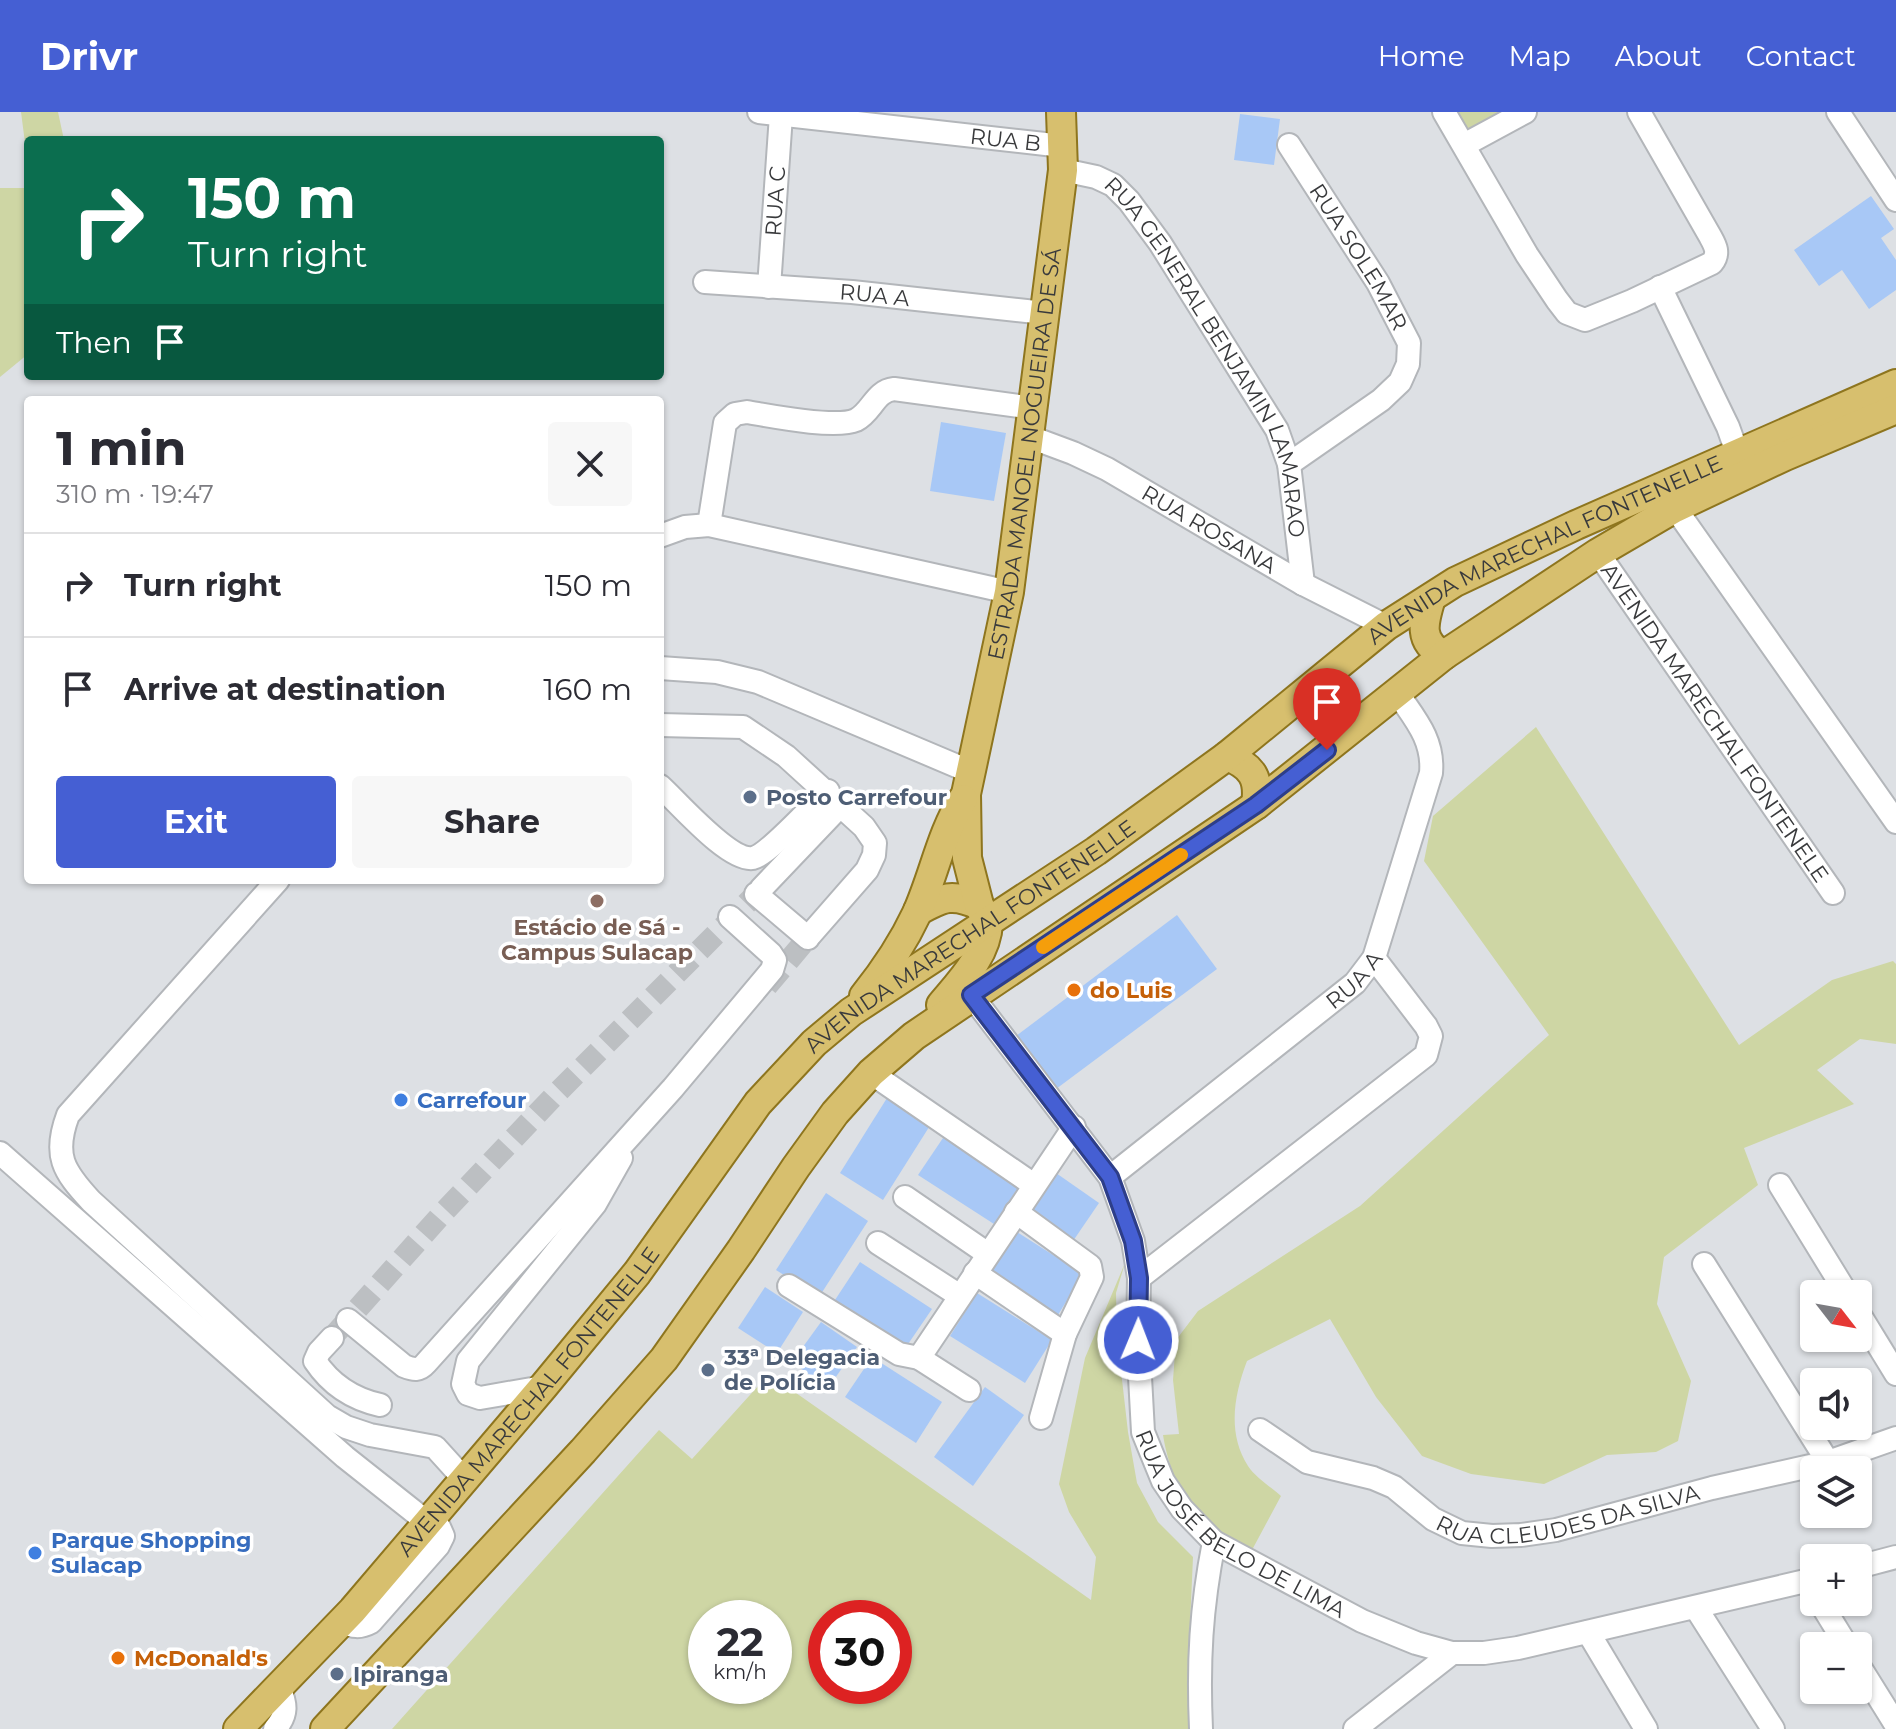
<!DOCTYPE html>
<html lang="en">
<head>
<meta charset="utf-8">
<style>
  :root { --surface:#fff; --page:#f7f7f7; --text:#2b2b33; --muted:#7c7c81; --line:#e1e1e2; --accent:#455fd3 }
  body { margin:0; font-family:Montserrat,sans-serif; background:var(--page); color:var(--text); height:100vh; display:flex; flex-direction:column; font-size:30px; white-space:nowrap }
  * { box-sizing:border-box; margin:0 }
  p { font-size:26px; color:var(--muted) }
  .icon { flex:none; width:44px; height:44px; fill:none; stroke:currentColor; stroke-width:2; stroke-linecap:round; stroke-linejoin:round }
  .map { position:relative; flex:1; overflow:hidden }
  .details { position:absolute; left:24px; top:284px; width:640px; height:488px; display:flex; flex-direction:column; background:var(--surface); border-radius:8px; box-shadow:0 2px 6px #0004 }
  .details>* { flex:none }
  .top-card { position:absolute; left:24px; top:24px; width:640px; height:244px; border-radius:8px; box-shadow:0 2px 6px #0004; background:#0b6e4f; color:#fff; overflow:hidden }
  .needle { width:52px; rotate:121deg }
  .tools { position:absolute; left:1800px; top:1168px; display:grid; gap:16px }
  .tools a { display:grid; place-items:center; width:72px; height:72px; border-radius:8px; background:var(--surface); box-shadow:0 2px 6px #0004; font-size:40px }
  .speed { position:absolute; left:688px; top:1488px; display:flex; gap:16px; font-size:40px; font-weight:700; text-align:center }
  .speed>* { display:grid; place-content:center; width:104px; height:104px; border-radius:50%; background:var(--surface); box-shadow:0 2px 6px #0004; line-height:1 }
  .speed small { font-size:20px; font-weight:400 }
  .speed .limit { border:12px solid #d22; background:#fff; color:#111 }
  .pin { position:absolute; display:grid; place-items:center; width:68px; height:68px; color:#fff; margin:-82px -34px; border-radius:50% 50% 50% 0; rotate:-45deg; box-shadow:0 0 8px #0007 }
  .pin .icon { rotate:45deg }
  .me { position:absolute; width:88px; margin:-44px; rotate:1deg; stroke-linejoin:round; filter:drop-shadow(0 0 6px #0008) }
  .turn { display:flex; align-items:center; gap:28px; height:168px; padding:0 32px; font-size:36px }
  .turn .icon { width:104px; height:104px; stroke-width:2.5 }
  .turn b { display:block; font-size:56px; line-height:68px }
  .then { display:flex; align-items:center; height:76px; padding:0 32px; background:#0003; gap:16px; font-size:30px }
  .round { display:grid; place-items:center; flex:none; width:84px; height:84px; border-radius:8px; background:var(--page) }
  .head { display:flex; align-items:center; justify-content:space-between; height:136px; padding:0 32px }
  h1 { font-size:48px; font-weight:700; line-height:60px }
  .cta { display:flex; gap:16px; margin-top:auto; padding:16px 32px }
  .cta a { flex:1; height:92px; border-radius:8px; background:var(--accent); color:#fff; font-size:32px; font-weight:700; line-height:92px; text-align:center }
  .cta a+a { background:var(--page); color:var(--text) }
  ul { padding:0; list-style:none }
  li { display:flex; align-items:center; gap:24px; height:104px; padding:0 32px; border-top:2px solid var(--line) }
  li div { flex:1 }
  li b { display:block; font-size:30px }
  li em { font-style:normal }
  header { display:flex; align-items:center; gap:48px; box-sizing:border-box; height:112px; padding:0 40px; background:var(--accent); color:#fff }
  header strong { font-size:38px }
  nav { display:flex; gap:44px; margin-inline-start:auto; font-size:28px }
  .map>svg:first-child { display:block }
</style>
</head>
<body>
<header>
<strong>Drivr</strong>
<nav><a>Home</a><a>Map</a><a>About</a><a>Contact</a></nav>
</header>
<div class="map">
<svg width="1896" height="1617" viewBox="0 0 1896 1617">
  <rect width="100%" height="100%" fill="#dde0e4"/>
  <g fill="#ced6a4" fill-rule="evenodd">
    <path d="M21,0H58L64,28H28V54Z"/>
    <path d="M1451,0H1514L1466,26Z"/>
    <path d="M0,76H28V242L0,265Z"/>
    <path d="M1536,615L1739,933L1832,868L1893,849L1896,852V932L1860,927L1817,958L1854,992L1744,1036L1758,1073L1664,1145L1657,1192L1691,1269L1678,1329L1656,1340L1607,1343L1544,1372L1471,1362L1422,1344L1376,1285L1330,1207L1247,1249C1234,1283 1227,1321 1248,1354C1255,1365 1271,1375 1281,1384L1252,1438C1200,1416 1172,1379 1163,1323L1179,1322L1173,1268L1176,1228L1198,1199L1360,1094L1549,923L1424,749L1433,704Z"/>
    <path d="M1125,1151L1116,1181L1117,1224L1128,1320L1137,1371L1158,1410L1193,1445L1189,1535L1192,1617H392L659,1318L692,1347L769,1262L1091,1488L1096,1445L1069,1400L1059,1372L1085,1246ZM706,1506H774V1574H706ZM826,1506H894V1574H826Z"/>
  </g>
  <g fill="#a8c8f6">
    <path d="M1240,2L1280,7L1274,53L1234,48Z"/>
    <path d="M1871,84L1894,117L1881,126L1896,148V178L1869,197L1842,158L1819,174L1794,138Z"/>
    <path d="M941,310L1006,321L994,389L930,379Z"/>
    <path d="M1177,803L1217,857L1056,977L1016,924Z"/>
    <path d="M887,986L931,1012L883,1088L840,1061Z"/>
    <path d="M945,1023L1020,1073L994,1112L918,1063Z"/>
    <path d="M1056,1061L1099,1091L1073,1129L1030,1099Z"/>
    <path d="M826,1081L868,1109L819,1185L776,1158Z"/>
    <path d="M1017,1120L1083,1162L1058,1203L991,1160Z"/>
    <path d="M860,1150L932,1197L904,1238L833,1191Z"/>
    <path d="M765,1175L803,1200L777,1241L738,1216Z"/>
    <path d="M977,1181L1052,1228L1025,1271L950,1224Z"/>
    <path d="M821,1210L857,1235L828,1276L792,1250Z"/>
    <path d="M872,1245L942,1290L916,1331L845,1285Z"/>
    <path d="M985,1275L1024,1303L973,1374L934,1345Z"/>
  </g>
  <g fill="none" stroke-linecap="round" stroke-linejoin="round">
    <g stroke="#bcbfc2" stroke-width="22" stroke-dasharray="22 11" stroke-linecap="butt">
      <path d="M767,874L811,822"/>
      <path d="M336,1221L441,1103L554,984L761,777"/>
    </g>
    <g stroke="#b3b6ba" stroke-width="26">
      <g id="minor">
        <path id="s1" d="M759,0L1063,34"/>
        <path d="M1444,0L1527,143L1557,188L1567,201L1585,208L1632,189L1712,151C1720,141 1715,133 1710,124L1639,0"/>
        <path d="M1838,0L1896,88"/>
        <path id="s2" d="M1289,33L1378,171L1409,231L1408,252L1400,270L1381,288L1289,352"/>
        <path d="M1464,33L1525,0"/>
        <path id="s3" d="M1063,58L1096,65L1113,73L1129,89L1160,131L1277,318L1289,352L1303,472"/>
        <path id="s4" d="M705,170L852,180L1045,201"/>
        <path id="s5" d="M769,175L781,3"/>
        <path d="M1660,175L1728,315L1738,343"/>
        <path id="s6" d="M1030,325L1073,341L1107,357L1303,472L1386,514"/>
        <path d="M1675,396L1896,710"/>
        <path d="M709,413L725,311L735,302L747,300C771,304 835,317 856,308C872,300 875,279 894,277L1033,296"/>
        <path d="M660,424L685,415L709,413L1009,480"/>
        <path id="s7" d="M1598,441L1833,781"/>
        <path d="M660,556L717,560L758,570L971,660"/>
        <path d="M660,613L743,615L786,644L864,715L875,731L874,743L867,758L811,822"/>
        <path d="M660,674C678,690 729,750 753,746C768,743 814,692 828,679"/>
        <path d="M278,768L68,1003C53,1043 63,1059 91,1089L327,1304L346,1315L370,1323L435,1335L464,1367"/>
        <path d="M761,777L841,693"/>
        <path d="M756,782L808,826"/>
        <path id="s8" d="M971,883L1110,1065L1133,1129L1139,1166L1138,1228L1143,1320L1163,1369L1182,1397L1214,1430L1362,1509L1416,1531L1452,1541H1484L1518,1536L1814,1467"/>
        <path d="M871,961L1034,1073"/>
        <path d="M0,1041L345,1345L427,1410L439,1415L443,1424L438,1434L371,1510C360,1516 353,1515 341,1510"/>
        <path id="s9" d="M1110,1065L1355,871L1374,846L1431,661C1434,628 1415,607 1398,582"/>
        <path d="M1780,1073L1847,1182"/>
        <path d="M905,1085L988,1142"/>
        <path d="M1016,1100L1090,1154L1092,1165L1065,1222L1041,1306"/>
        <path d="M878,1131L960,1184"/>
        <path d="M1704,1152L1828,1350"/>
        <path d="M975,1161L1065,1222"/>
        <path d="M1139,1166L1426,943L1431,924L1426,914L1374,846"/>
        <path d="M789,1174L899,1242L919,1246L969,1278"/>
        <path d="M1858,1200L1896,1262"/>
        <path d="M348,1208L404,1254C414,1258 419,1259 426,1251L673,976L772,858L775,848L771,842L730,805"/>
        <path d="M332,1226L319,1240L315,1249C331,1273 353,1287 380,1293"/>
        <path d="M919,1246L1074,1015"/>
        <path d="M543,1275L480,1286L468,1282L463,1272L468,1249L595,1092L621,1046"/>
        <path id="s10" d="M1260,1318L1307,1350L1373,1366L1394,1375L1433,1407L1462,1421L1492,1424L1521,1423L1556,1418L1712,1376L1828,1350L1896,1326"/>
        <path d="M1858,1455L1896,1445"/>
        <path d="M1820,1490L1847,1534"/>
        <path d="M1696,1496L1773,1617"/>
        <path d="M1588,1520L1646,1617"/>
        <path d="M1858,1552L1896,1613"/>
        <path d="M275,1617C288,1602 286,1592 279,1575"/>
        <path d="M1201,1617C1198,1550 1201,1496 1214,1430"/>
        <path d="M1355,1617L1452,1541"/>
      </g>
    </g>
    <g stroke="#8e751e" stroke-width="32">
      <g id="major">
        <path d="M1431,486C1424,509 1417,530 1444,543"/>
        <path d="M1227,644C1252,654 1260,666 1256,693"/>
        <path d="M918,799C943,785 952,781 979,793"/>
        <path id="s11" d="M988,811L979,793L967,746L966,682L1009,480L1063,58L1061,0"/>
        <path d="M864,884C885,858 903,831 917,801C934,763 941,722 963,687"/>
        <path d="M941,893C960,870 987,843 988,811"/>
        <path id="s12" d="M238,1617L353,1498L543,1275L637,1161L758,991L814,931L851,900L1096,739L1227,644L1386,514L1455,470L1576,413L1896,272"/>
        <path d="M325,1617L583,1339L664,1247L741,1138L796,1055L835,1001L871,961L914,924L1256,693L1444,543L1598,441L1675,396L1785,344L1896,297"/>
      </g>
    </g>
    <use href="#minor" stroke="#fff" stroke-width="22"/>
    <use href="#major" stroke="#d7bf6e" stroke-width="28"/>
  </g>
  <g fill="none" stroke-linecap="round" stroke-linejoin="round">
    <g stroke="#2d3e89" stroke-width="20">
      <path id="route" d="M1138,1228L1139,1166L1133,1129L1110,1065L971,883L1256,693L1327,638"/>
    </g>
    <use href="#route" stroke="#455fd3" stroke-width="14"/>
    <path stroke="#f59e0b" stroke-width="14" d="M1043,835L1181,743"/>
  </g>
  <g fill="#5c6f8a" stroke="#fff" stroke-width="3">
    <circle cx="750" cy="685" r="8"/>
    <circle cx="708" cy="1258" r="8"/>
    <circle cx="337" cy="1562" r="8"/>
  </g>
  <circle fill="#8d6e63" stroke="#fff" stroke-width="3" cx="597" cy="789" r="8"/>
  <g fill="#e8710a" stroke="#fff" stroke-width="3">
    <circle cx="1074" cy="878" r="8"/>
    <circle cx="118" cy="1546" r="8"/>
  </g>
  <g fill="#3f7fe0" stroke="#fff" stroke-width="3">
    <circle cx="401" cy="988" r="8"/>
    <circle cx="35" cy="1441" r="8"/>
  </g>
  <g text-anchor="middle" stroke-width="7" stroke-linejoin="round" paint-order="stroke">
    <g font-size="22" fill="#393a3c" stroke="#fff">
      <text dy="8" stroke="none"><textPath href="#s1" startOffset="248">RUA B</textPath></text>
      <text dy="8" stroke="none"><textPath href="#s5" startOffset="86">RUA C</textPath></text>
      <text dy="8" stroke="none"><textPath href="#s2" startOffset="132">RUA SOLEMAR</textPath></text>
      <text dy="8" stroke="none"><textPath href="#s4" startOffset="170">RUA A</textPath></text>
      <text dy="8" stroke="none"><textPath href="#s3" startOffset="252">RUA GENERAL BENJAMIN LAMARAO</textPath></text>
      <text dy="8" stroke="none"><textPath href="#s11" startOffset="478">ESTRADA MANOEL NOGUEIRA DE SÁ</textPath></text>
      <text dy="8" stroke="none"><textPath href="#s6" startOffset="202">RUA ROSANA</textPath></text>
      <text dy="8" stroke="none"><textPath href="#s12" startOffset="1782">AVENIDA MARECHAL FONTENELLE</textPath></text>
      <text dy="8" stroke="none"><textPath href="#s7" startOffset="206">AVENIDA MARECHAL FONTENELE</textPath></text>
      <text dy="8" stroke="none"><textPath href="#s12" startOffset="1086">AVENIDA MARECHAL FONTENELLE</textPath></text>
      <text dy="8" stroke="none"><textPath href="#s9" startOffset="314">RUA A</textPath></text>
      <text dy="8" stroke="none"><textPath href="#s12" startOffset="438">AVENIDA MARECHAL FONTENELLE</textPath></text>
      <text dy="8" stroke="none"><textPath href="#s10" startOffset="338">RUA CLEUDES DA SILVA</textPath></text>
      <text dy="8" stroke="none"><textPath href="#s8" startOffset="628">RUA JOSÉ BELO DE LIMA</textPath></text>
    </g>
    <g font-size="22" font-weight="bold" fill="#4e5e75" stroke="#fff" text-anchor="start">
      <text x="766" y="693">Posto Carrefour</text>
      <text x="724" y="1253">33ª Delegacia<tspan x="724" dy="25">de Polícia</tspan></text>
      <text x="353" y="1570">Ipiranga</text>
    </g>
    <g font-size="22" font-weight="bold" fill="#785e54" stroke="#fff">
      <text x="597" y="823">Estácio de Sá -<tspan x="597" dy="25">Campus Sulacap</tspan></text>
    </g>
    <g font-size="22" font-weight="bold" fill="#c56008" stroke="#fff" text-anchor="start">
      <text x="1090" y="886">do Luis</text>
      <text x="134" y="1554">McDonald's</text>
    </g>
    <g font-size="22" font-weight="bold" fill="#366cbe" stroke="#fff" text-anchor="start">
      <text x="417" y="996">Carrefour</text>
      <text x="51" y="1436">Parque Shopping<tspan x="51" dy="25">Sulacap</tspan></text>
    </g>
  </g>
</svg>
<div class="tools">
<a><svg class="needle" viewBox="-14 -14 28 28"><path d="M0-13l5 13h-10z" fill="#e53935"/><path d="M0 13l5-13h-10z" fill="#7c7c81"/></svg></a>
<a><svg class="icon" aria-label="sound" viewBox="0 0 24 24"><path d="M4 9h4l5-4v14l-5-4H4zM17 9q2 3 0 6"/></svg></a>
<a><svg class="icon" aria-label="layers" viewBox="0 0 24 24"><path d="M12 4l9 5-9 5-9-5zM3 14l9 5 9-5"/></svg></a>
<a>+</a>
<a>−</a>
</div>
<div class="speed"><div>22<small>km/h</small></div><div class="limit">30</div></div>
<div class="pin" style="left:1327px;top:638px;background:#d93025"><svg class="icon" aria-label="arrive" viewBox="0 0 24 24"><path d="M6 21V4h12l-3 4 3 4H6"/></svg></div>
<svg class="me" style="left:1138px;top:1228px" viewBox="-20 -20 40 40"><circle r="17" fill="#455fd3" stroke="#fff" stroke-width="3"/><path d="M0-11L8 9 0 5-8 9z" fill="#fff"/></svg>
<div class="top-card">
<div class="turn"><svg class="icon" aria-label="right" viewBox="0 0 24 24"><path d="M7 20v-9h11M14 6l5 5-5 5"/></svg><div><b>150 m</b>Turn right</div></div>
<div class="then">Then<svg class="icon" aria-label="arrive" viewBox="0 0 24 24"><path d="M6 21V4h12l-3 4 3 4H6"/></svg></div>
</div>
<section class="details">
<div class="head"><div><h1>1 min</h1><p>310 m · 19:47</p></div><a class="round"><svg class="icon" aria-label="close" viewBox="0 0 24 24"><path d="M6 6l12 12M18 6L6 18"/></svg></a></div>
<ul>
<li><svg class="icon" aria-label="right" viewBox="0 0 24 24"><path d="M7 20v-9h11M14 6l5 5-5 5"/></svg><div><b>Turn right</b></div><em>150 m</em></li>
<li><svg class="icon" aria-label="arrive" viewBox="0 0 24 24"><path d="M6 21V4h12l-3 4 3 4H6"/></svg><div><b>Arrive at destination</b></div><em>160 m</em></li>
</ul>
<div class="cta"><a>Exit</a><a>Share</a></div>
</section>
</div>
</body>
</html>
